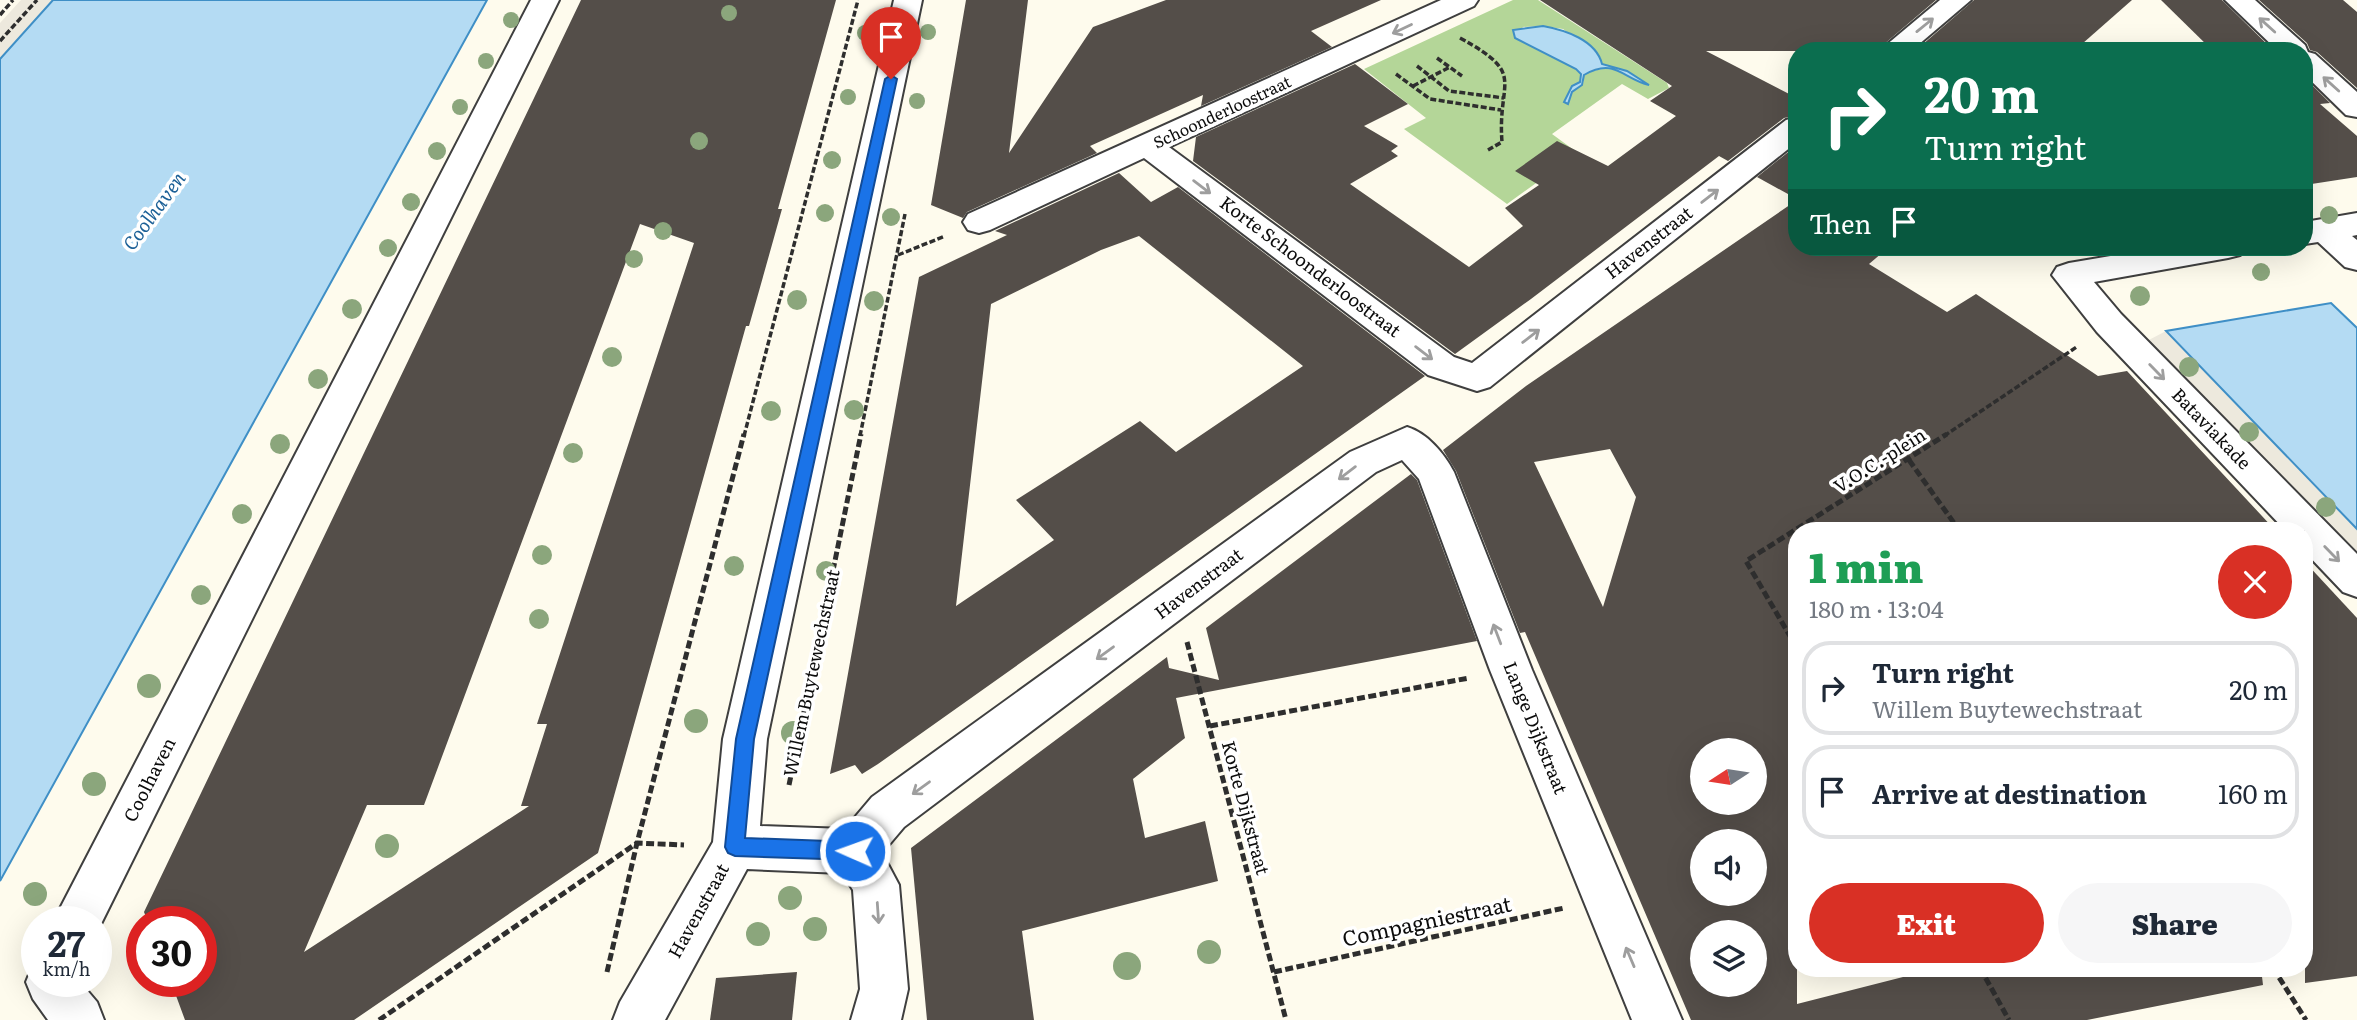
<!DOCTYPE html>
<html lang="en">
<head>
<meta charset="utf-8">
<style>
  :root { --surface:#fff; --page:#f6f6f7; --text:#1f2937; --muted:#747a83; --line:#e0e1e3; --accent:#d93025 }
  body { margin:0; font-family:Literata,serif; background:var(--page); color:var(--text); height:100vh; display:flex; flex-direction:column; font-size:26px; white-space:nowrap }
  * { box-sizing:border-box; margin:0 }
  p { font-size:23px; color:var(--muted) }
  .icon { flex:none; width:38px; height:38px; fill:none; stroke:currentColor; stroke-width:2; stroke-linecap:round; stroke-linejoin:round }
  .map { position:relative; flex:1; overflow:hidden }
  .drawer { position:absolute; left:1788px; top:522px; width:525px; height:455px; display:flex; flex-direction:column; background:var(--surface); border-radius:28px; box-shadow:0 7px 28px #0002 }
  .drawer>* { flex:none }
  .hud { position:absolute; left:1788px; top:42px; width:525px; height:214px; border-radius:28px; box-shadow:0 7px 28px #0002; background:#0b6e4f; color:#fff; overflow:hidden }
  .needle { width:46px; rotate:258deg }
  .controls { position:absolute; left:1690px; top:738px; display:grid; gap:14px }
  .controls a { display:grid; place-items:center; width:77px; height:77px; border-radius:50%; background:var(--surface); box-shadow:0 7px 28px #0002; font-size:35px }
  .speed { position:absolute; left:21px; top:906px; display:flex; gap:14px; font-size:35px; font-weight:700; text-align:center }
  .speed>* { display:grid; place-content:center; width:91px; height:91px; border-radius:50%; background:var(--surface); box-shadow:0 7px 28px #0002; line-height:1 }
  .speed small { font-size:18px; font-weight:400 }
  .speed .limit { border:10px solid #d22; background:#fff; color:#111 }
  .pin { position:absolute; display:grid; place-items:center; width:60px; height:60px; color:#fff; margin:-72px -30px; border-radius:50% 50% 50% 0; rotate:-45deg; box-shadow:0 0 7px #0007 }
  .pin .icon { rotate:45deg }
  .me { position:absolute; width:77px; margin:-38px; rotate:272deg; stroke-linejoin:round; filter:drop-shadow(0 0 5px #0008) }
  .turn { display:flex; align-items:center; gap:24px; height:147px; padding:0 21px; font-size:32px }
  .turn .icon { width:91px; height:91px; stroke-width:2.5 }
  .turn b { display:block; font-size:49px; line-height:60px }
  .then { display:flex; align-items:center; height:66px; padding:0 21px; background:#0003; gap:14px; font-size:26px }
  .round { display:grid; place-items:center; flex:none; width:74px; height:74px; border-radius:37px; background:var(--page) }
  .summary { display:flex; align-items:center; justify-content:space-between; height:119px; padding:0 21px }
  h1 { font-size:42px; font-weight:800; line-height:52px; color:#1e9e55 }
  .cta { display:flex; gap:14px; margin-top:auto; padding:14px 21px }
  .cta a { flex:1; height:80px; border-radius:42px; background:var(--accent); color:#fff; font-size:28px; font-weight:800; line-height:80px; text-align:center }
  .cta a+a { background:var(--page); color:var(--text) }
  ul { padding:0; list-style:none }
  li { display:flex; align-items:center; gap:21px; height:94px; margin:0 14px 10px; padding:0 7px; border:4px solid var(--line); border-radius:28px }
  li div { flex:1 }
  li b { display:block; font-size:26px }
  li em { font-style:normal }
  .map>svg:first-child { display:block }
</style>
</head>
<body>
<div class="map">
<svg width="2357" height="1020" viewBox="0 0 2357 1020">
  <rect width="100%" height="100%" fill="#fefbed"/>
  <path fill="#b4d698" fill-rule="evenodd" d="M1513,0H1538L1667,83L1669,88L1648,99L1622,84L1552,134L1578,153L1507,204L1404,129L1426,118L1364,69ZM1543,26L1563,29L1600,57L1602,64L1627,71L1646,85C1625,72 1607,62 1584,75L1583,84L1572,92L1568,104L1564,102L1572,86L1580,82L1581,74L1522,27Z"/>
  <g fill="#ede9dd">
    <path d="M21,0H53L0,59V23Z"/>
    <path d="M2166,331L2357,529V565L2145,342Z"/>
  </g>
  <g fill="#b4dbf3" stroke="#3f8fc6" stroke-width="2">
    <path d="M53,0H487L0,881V59Z"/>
    <path d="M1543,26C1565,30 1596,40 1602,64L1627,71L1649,85C1623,79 1615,57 1584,75L1582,85L1572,92L1568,104L1564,102L1572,86L1580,82L1581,74L1576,69L1515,38L1513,30Z"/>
    <path d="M2331,303L2357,328V529L2166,331Z"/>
  </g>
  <g fill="#544e49" fill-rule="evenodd">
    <path d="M581,0H836L778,209H782L759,291L749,326H746L598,853L354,1020H185L171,982H201V922H148L144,912ZM640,224L694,243L537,724H547L521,806H529L304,952L367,805H424Z"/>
    <path d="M966,0H1028L1009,153L1093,27L1166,0H1381L1311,31L1332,47L1201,106L1203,95L1090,146L1097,153L967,212L963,218L931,205Z"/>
    <path d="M1540,0H1936L1876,51H1706L1797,98V115L1784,118L1728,161L1719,156L1531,299L1455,354L1193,161L1196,137L1355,64L1408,104L1364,126L1398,146L1391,151L1398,156L1350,184L1469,267L1523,226L1505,208L1539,185L1515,171L1557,141L1608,166L1676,116L1650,101L1672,86Z"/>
    <path d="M1974,0H2132L2074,51H1915Z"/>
    <path d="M2161,0H2222L2274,51H2213Z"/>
    <path d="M2259,0H2343L2357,12V88L2317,52L2310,50L2307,43Z"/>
    <path d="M2305,78L2330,103L2320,104L2357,136V177L2305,185Z"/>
    <path d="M1797,145V199L1757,177Z"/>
    <path d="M1119,173L1151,202L1178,187L1425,376L878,764L862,774L855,765L830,774L919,277L1007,235L995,231ZM1139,236L1303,366L1176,452L1140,421L1016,500L1054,540L956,606L991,304L1101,250Z"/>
    <path d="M1797,200V247H1889L1869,264L1947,312L1976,294L2098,376L2127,371L2275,530H1797V1004L1903,977L1898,968H2261L2263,985L2087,1020H1691L1525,632L1520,633L1456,471L1443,450L1526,386ZM1610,449L1636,497L1603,607L1534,462ZM1703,751H1755V803H1703ZM1703,842H1755V894H1703ZM1703,933H1755V985H1703Z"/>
    <path d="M1411,474L1417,480L1477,641L1176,698L1185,738L1133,779L1145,838L1205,821L1218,881L1022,931L1034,1020H927L911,848L1167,657L1169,668L1219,680L1206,628Z"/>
    <path d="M2305,562L2357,618V976L2305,983Z"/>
    <path d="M797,972L792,1020H710L716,978Z"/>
  </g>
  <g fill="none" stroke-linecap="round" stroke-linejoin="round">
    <g stroke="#3f3f3f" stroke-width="4">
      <g id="minor">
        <path d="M531,0H559L96,934V922H53Z"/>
        <path d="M894,0H922L767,739L760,826L845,829L872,797L1350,452L1407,427C1427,433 1444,453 1454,472L1532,670L1682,1020H1632L1490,670L1419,479L1402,460L1376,472L904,827L882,853L899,885L908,989L901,1020H851L860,989L853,890L842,873L747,869L665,1020H613L620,1002L713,842L723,739Z"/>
        <path d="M1441,0H1478L1474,6L1169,147L1454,357L1472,363L1786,120L1797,117V142L1490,387L1477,391L1428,375L1144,158L990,230L979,233L968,230L963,222L968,214Z"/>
        <path d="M1940,0H1971L1911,51H1879Z"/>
        <path d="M2225,0H2255L2305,45L2308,52L2315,54L2357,92V117L2346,115L2305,75V51H2278Z"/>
        <path d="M2357,213V235L2352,236L2357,240V270L2345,267L2318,242L2305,244V222Z"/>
        <path d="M2164,247H2244L2240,255L2228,258L2094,282L2121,314L2357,554V597L2343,592L2305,552V530H2285L2097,332L2052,275L2057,267L2069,263Z"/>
        <path d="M37,963V982H80L97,1002L104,1020H48L33,999L26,982L33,965Z"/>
      </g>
    </g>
    <g stroke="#2e2e2e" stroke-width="3.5" stroke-dasharray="6 2.5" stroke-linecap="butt">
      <path d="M0,15L13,0"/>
      <path d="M1460,38C1528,75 1497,79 1502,142L1488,150"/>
      <path d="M0,41L37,0"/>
      <path d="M1437,58L1462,76"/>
      <path d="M1417,66L1449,91L1504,98"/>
      <path d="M1396,74L1430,99L1501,110"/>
      <path d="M1413,86L1450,67"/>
      <path d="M898,255L945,236"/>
      <path d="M744,436L858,0"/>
      <path d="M860,436L905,214"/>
      <path d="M1944,436L2078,346"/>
    </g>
    <g stroke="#2e2e2e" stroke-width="5" stroke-dasharray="8 3.5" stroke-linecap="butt">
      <path d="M1909,460L1959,530"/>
      <path d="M1187,642L1286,1020"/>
      <path d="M1797,648L1746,561L1947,434"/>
      <path d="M1210,726L1469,678"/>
      <path d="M789,785L861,434"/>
      <path d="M1980,968L2009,1020"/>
      <path d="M2273,968L2306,1020"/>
      <path d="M607,972L637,843L744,434"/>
      <path d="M1274,972L1564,908"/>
      <path d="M379,1020L637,843L684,845"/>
    </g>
    <use href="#minor" fill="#fff" fill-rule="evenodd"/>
  </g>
  <g fill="#8ba67c">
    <circle cx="729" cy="13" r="8"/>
    <circle cx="511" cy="20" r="8"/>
    <circle cx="928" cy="32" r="8"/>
    <circle cx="865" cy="33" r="8"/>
    <circle cx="486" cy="61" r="8"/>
    <circle cx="848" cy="97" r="8"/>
    <circle cx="917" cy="101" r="8"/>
    <circle cx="460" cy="107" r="8"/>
    <circle cx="699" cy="141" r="9"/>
    <circle cx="437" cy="151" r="9"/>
    <circle cx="832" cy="160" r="9"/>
    <circle cx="411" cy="202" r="9"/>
    <circle cx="825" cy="213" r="9"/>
    <circle cx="2329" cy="215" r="9"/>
    <circle cx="891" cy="217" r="9"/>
    <circle cx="663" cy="231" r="9"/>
    <circle cx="388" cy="248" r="9"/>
    <circle cx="634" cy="259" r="9"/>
    <circle cx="2261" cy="272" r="9"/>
    <circle cx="2140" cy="296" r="10"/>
    <circle cx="797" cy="300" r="10"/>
    <circle cx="874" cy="301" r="10"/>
    <circle cx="352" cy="309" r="10"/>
    <circle cx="612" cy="357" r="10"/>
    <circle cx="2189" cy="367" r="10"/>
    <circle cx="318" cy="379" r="10"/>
    <circle cx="854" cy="410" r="10"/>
    <circle cx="771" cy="411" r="10"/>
    <circle cx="2249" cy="432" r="10"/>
    <circle cx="280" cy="444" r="10"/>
    <circle cx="573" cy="453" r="10"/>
    <circle cx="2326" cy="507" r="10"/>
    <circle cx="242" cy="514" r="10"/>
    <circle cx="542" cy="555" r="10"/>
    <circle cx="734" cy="566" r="10"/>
    <circle cx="826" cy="571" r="10"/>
    <circle cx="201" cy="595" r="10"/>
    <circle cx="539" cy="619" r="10"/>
    <circle cx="149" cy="686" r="12"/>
    <circle cx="696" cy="721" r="12"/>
    <circle cx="793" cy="733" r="12"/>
    <circle cx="94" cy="784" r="12"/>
    <circle cx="387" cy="846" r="12"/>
    <circle cx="35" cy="894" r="12"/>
    <circle cx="790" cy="898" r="12"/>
    <circle cx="815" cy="929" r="12"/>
    <circle cx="758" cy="934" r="12"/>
    <circle cx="1209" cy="952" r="12"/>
    <circle cx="1127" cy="966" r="14"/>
  </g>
  <defs><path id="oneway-shaft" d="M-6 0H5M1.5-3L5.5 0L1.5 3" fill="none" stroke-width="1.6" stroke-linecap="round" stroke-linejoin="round" transform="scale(1.75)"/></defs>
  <g stroke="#9e9e9e">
    <use href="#oneway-shaft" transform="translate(1925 25) rotate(-39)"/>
    <use href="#oneway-shaft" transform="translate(2267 25) rotate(-138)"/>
    <use href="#oneway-shaft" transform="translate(1402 29) rotate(155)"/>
    <use href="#oneway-shaft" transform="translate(2331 84) rotate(-138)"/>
    <use href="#oneway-shaft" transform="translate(1202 187) rotate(37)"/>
    <use href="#oneway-shaft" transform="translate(1710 196) rotate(-38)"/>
    <use href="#oneway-shaft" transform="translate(1531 336) rotate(-38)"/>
    <use href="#oneway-shaft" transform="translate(1424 353) rotate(37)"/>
    <use href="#oneway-shaft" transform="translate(2157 372) rotate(46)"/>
    <use href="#oneway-shaft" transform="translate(1347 473) rotate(143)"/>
    <use href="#oneway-shaft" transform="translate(2332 554) rotate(46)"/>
    <use href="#oneway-shaft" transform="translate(1497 634) rotate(-111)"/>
    <use href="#oneway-shaft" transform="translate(1105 653) rotate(144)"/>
    <use href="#oneway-shaft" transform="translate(921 788) rotate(144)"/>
    <use href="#oneway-shaft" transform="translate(878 913) rotate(86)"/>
    <use href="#oneway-shaft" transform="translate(1630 957) rotate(-113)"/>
  </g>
  <path fill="#1a73e8" stroke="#114b97" stroke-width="2" d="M891,75L897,79L754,739L745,838L855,842L862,844L864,851L862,857L855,860L735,856L728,853L725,847L736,739L885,79Z"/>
  <g text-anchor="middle" stroke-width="7" stroke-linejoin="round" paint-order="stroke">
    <g font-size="16" fill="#0c0c0c" stroke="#fff">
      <text transform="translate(1222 112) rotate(-25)" y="6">Schoonderloostraat</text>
    </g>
    <g font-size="18" fill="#0c0c0c" stroke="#fff">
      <text transform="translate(1649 243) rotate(-38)" y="6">Havenstraat</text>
      <text transform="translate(1310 267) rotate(37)" y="6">Korte Schoonderloostraat</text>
      <text transform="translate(2211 429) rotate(46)" y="6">Bataviakade</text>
      <text transform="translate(1880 461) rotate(-32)" y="6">V.O.C.-plein</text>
      <text transform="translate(1199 584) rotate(-37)" y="6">Havenstraat</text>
      <text transform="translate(812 673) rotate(-78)" y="6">Willem Buytewechstraat</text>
      <text transform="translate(1535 728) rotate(68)" y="6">Lange Dijkstraat</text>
      <text transform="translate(150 780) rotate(-63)" y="6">Coolhaven</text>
      <text transform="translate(1245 808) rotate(75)" y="6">Korte Dijkstraat</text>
      <text transform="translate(699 911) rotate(-61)" y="6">Havenstraat</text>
    </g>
    <g font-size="19" font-style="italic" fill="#1d6197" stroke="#fff">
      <text transform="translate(154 211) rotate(-54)" y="7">Coolhaven</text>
    </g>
    <g font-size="21" fill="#0c0c0c" stroke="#fff">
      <text transform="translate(1427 922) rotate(-12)" y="7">Compagniestraat</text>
    </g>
  </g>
</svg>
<div class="controls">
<a><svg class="needle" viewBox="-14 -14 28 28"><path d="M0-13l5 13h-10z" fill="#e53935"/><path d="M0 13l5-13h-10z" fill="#747a83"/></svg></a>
<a><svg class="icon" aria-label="sound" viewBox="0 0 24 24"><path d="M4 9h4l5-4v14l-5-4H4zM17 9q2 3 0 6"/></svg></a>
<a><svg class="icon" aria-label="layers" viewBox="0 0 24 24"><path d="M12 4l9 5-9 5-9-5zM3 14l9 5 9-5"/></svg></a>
</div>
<div class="speed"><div>27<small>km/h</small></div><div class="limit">30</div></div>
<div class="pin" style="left:891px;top:79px;background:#d93025"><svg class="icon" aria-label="arrive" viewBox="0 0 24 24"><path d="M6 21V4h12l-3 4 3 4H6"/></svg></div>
<svg class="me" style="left:855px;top:851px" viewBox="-20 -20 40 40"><circle r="17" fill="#1a73e8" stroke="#fff" stroke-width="3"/><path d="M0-11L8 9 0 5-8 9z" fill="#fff"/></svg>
<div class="hud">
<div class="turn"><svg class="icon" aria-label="right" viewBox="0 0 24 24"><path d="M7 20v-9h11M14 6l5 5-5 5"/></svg><div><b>20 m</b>Turn right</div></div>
<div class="then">Then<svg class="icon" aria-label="arrive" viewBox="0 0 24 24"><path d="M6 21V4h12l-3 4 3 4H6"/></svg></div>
</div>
<section class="drawer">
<div class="summary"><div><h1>1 min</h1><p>180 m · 13:04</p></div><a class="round" style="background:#d93025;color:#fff"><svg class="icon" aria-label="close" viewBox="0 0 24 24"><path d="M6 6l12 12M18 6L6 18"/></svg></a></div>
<ul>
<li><svg class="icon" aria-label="right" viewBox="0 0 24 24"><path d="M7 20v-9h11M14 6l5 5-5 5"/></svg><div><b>Turn right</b><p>Willem Buytewechstraat</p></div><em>20 m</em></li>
<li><svg class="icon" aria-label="arrive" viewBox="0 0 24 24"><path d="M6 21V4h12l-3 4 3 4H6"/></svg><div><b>Arrive at destination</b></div><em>160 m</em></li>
</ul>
<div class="cta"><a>Exit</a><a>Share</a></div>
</section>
</div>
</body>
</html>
